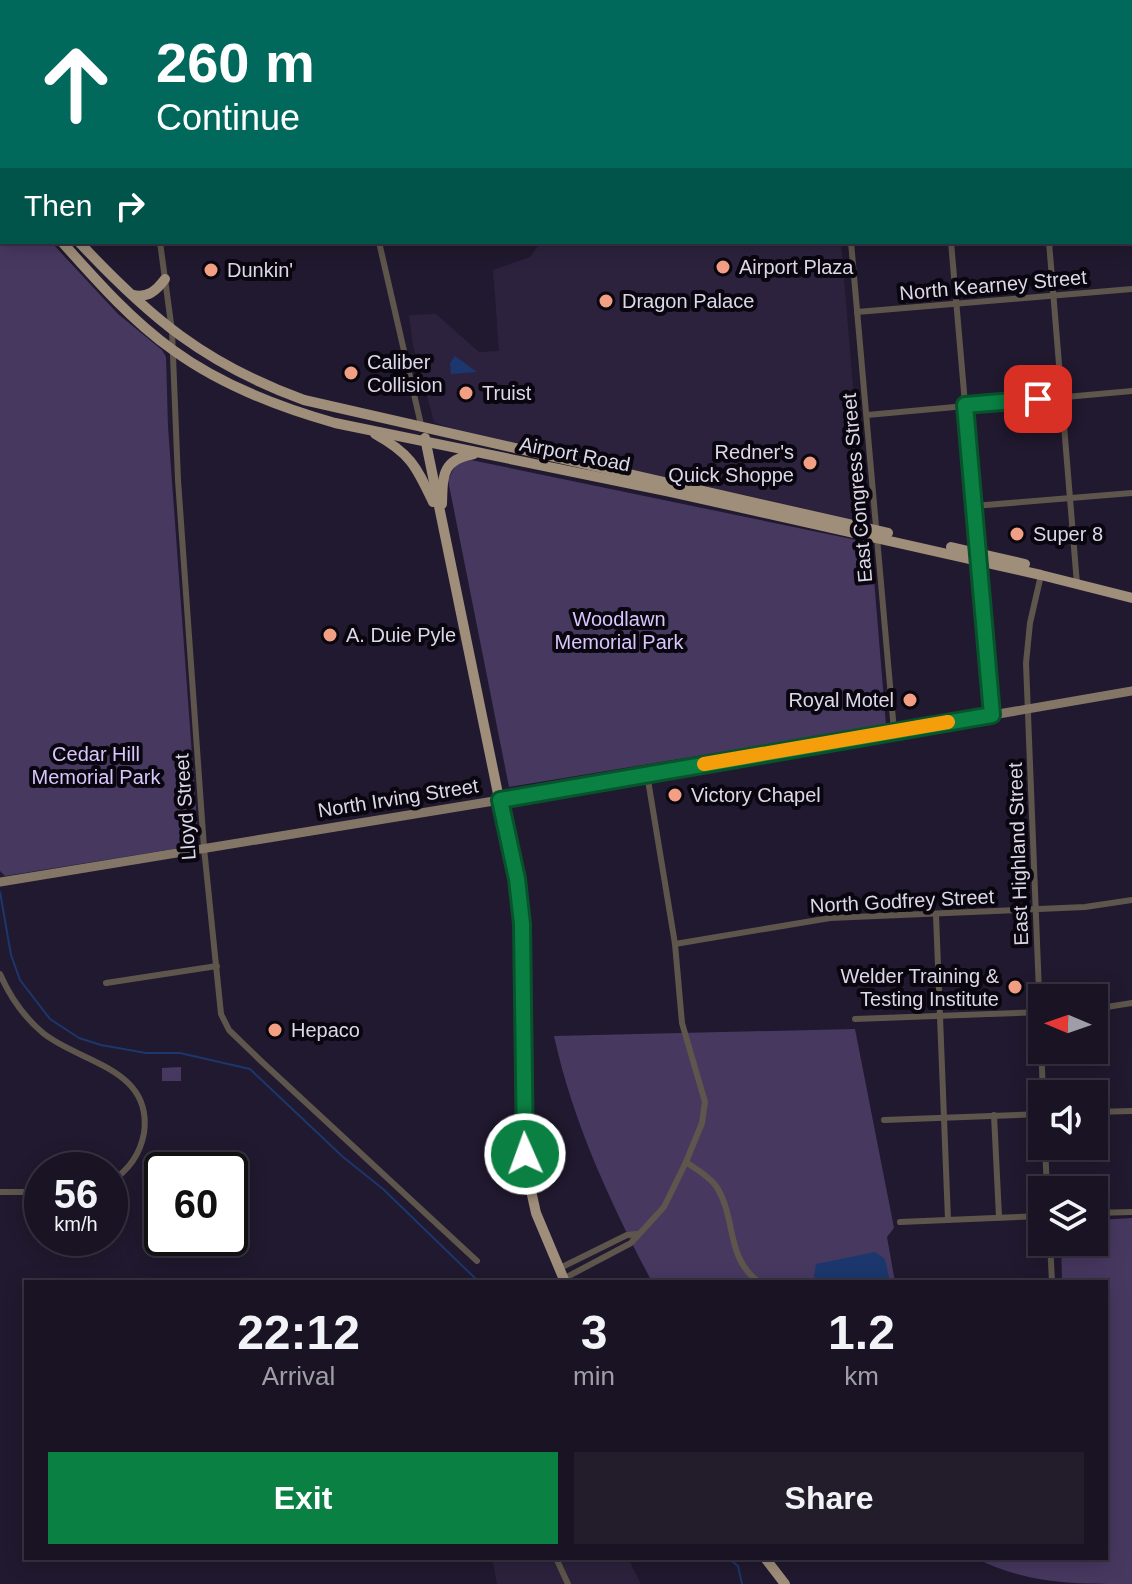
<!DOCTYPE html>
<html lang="en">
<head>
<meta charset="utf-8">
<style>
  :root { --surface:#191323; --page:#221c2b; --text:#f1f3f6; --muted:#9f9ea6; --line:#373241; --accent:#0b8043 }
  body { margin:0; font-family:Arial,sans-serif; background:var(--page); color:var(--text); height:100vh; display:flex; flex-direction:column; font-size:30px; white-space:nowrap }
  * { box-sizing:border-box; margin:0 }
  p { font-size:26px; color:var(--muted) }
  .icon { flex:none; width:44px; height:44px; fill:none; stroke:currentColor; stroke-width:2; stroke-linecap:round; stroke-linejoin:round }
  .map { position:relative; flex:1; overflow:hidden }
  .sheet { position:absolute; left:24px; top:1280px; width:1084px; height:280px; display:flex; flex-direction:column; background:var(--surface); border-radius:0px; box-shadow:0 4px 20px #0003,0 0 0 2px var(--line) }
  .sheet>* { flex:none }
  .top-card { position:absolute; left:0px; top:0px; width:1132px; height:244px; box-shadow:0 4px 20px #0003,0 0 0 2px var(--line); background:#00695c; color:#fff; overflow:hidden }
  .needle { width:52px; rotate:272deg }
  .fabs { position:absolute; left:1028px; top:984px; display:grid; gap:16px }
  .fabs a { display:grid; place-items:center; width:80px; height:80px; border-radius:0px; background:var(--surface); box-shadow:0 4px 20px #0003,0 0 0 2px var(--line); font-size:40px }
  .speed { position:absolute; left:24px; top:1152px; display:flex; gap:16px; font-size:40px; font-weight:700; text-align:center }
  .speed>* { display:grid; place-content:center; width:104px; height:104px; border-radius:50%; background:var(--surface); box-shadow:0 4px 20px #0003,0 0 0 2px var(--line); line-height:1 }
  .speed small { font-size:20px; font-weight:400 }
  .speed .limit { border:4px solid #111; border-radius:12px; background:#fff; color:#111 }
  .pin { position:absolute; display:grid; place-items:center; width:68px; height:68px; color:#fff; margin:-34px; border-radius:16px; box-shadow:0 4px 12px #0006 }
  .me { position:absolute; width:88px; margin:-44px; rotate:358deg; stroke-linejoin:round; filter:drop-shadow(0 0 6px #0008) }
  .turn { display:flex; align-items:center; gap:28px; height:168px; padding:0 24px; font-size:36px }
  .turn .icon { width:104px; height:104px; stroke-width:2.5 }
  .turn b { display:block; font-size:56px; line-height:68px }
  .then { display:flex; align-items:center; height:76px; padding:0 24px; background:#0003; gap:16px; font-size:30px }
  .eta { display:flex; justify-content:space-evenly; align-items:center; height:136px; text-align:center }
  .eta b { font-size:48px; font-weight:800; line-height:56px }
  .button { display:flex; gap:16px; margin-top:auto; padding:16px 24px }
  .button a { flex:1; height:92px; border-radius:0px; background:var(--accent); color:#fff; font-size:32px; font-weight:800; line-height:92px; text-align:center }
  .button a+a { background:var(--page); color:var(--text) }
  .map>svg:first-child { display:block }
</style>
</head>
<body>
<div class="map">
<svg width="1132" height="1584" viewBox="0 0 1132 1584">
  <rect width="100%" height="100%" fill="#21192f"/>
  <g fill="#2c223d">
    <path d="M541,242H841L864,517L859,521L571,456L447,427L434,422L413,346L409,315L436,314L479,352L499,351L493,270L530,257Z"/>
    <path d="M492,1558H628L641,1584H497Z"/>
  </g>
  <g fill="#473860">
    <path d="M0,183L2,242H51L118,314L162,350L166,357L168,427L198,837L192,846L5,876L0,871Z"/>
    <path d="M471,460L871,543L886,725L509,787L448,480L457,462Z"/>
    <path d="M855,1029L894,1228L887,1237L895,1282H652C611,1204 573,1123 554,1036Z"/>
    <path d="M181,1067V1081H162V1068Z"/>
    <path d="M1132,1218V1584C1073,1584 1028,1584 975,1558H1106V1282H1062L1061,1242H1094V1220Z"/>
  </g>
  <g fill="#1b376d">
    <path d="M455,356L477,372L451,374L450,363Z"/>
    <path d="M875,1252L885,1259L890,1282H822L814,1277L816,1264Z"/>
  </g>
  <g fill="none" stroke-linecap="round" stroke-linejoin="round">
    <g stroke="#1b376d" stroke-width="2">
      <path d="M0,892L11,955L20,980L50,1019L79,1038L101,1045L146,1053H180L250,1069L343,1157L383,1189L479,1282"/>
      <path d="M728,1558L738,1566L742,1584"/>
    </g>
    <g stroke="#5e564c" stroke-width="6">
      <path d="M46,0L50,2"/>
      <path d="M326,0L327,2"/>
      <path d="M488,0V2"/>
      <path d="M637,0V2"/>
      <path d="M830,0L831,2"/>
      <path d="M930,0L931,2"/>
      <path d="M1029,0V2"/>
      <path d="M1128,0V2"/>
      <path d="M1130,25L1132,47"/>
      <path d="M1130,185H1132"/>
      <path d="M160,242L172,331L178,480L204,848L221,1014L229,1030L261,1061L477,1261"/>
      <path d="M379,242L422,429"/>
      <path d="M851,242L894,731"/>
      <path d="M951,242L992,715"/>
      <path d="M1049,242L1077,584"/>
      <path d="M857,312L1132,289"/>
      <path d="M867,415L1132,391"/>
      <path d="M974,506L1132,493"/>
      <path d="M1041,575L1030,623L1026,663L1043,1094"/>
      <path d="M647,774L675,944L682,1023L705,1102L702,1123L686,1162"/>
      <path d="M936,915L948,1220"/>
      <path d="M675,944L830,918L1085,907L1132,900"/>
      <path d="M0,974C10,997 24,1017 43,1033C80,1063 153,1068 144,1133C140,1155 128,1171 110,1182"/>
      <path d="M106,983L217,966"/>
      <path d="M1094,1009L1132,1003"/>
      <path d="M855,1019L1042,1012"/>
      <path d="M1094,1112L1132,1111"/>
      <path d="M994,1115L999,1217"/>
      <path d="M884,1120L1042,1114"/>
      <path d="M1045,1146L1047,1190"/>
      <path d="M0,1192H42"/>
      <path d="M1094,1213L1132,1212"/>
      <path d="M900,1222L1042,1216"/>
      <path d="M1050,1242L1052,1282"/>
      <path d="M558,1269L627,1235L637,1234"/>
      <path d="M563,1279L631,1243L664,1207L686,1162C696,1169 709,1176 716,1186C737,1218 725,1258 759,1282"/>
      <path d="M556,1558L568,1584"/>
    </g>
    <path stroke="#837666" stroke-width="9" d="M0,882L500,800L1132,691"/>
    <g stroke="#9f8e7a" stroke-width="10">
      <path d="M0,152L2,154"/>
      <path d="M0,172L2,174"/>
      <path d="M62,242C96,280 131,320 173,350C221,385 278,407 335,423L671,492L1041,575L1132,598"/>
      <path d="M79,242C150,318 205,364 304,400L888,533"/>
      <path d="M133,295C148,298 156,291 165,279"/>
      <path d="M375,434C411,454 416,466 433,502"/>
      <path d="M425,438L520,901L524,1116L530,1186L536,1213L565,1282"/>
      <path d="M442,504C443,476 441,460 474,454"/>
      <path d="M951,547L1025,564"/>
      <path d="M765,1558L785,1584"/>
    </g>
  </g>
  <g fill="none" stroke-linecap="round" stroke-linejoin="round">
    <g stroke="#07532c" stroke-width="20">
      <path id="route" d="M525,1154L522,924L517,879L500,800L992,715L965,405L1038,399"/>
    </g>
    <use href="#route" stroke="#0b8043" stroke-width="14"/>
    <path stroke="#f59e0b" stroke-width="14" d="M704,764L948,722"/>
  </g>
  <g fill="#f39f84" stroke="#09060f" stroke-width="3">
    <circle cx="723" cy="267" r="8"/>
    <circle cx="211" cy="270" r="8"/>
    <circle cx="606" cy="301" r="8"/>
    <circle cx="351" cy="373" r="8"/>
    <circle cx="466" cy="393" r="8"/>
    <circle cx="810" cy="463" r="8"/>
    <circle cx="1017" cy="534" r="8"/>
    <circle cx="330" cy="635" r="8"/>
    <circle cx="910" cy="700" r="8"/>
    <circle cx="675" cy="795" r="8"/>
    <circle cx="1015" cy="987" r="8"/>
    <circle cx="275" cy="1030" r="8"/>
  </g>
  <g text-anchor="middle" stroke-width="8" stroke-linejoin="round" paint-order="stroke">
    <g font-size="20" fill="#ddd8e7" stroke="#09060f" text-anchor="start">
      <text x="739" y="274">Airport Plaza</text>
      <text x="227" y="277">Dunkin'</text>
      <text x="622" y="308">Dragon Palace</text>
      <text x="367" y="369">Caliber<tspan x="367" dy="23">Collision</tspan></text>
      <text x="482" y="400">Truist</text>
      <text x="794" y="459" text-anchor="end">Redner's<tspan x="794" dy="23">Quick Shoppe</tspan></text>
      <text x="1033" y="541">Super 8</text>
      <text x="346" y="642">A. Duie Pyle</text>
      <text x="894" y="707" text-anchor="end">Royal Motel</text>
      <text x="691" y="802">Victory Chapel</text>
      <text x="999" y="983" text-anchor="end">Welder Training &amp;<tspan x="999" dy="23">Testing Institute</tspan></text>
      <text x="291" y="1037">Hepaco</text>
    </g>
    <g font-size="20" fill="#ddd8e7" stroke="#09060f">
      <text transform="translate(993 285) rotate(-5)" y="7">North Kearney Street</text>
      <text transform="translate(575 454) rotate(11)" y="7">Airport Road</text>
      <text transform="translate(857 488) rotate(-95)" y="7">East Congress Street</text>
      <text transform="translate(398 798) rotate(-9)" y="7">North Irving Street</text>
      <text transform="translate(185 807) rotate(-94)" y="7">Lloyd Street</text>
      <text transform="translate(1018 854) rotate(-92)" y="7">East Highland Street</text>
      <text transform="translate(902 901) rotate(-3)" y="7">North Godfrey Street</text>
    </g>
    <g font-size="20" fill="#d9c6fd" stroke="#09060f">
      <text x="619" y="626">Woodlawn<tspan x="619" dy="23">Memorial Park</tspan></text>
      <text x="96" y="761">Cedar Hill<tspan x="96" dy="23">Memorial Park</tspan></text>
    </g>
  </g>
</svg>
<div class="fabs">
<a><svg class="needle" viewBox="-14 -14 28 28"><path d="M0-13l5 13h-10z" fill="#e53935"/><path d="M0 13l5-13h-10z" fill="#9f9ea6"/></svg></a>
<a><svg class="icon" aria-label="sound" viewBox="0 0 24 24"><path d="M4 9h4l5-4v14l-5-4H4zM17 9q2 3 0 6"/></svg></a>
<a><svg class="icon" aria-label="layers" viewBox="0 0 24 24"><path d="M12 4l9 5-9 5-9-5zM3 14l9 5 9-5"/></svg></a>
</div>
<div class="speed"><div>56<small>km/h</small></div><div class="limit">60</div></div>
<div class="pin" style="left:1038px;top:399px;background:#d93025"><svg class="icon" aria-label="arrive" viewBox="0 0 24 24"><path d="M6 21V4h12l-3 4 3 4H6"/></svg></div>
<svg class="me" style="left:525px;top:1154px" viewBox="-20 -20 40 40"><circle r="17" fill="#0b8043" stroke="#fff" stroke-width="3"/><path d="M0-11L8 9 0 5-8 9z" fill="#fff"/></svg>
<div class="top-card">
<div class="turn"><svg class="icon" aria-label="ahead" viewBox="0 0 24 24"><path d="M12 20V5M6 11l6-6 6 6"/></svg><div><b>260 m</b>Continue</div></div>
<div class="then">Then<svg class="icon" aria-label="right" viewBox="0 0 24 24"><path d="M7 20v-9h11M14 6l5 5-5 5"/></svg></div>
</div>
<section class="sheet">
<div class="eta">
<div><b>22:12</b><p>Arrival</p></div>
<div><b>3</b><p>min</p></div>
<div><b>1.2</b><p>km</p></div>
</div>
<div class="button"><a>Exit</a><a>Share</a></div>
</section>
</div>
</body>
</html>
